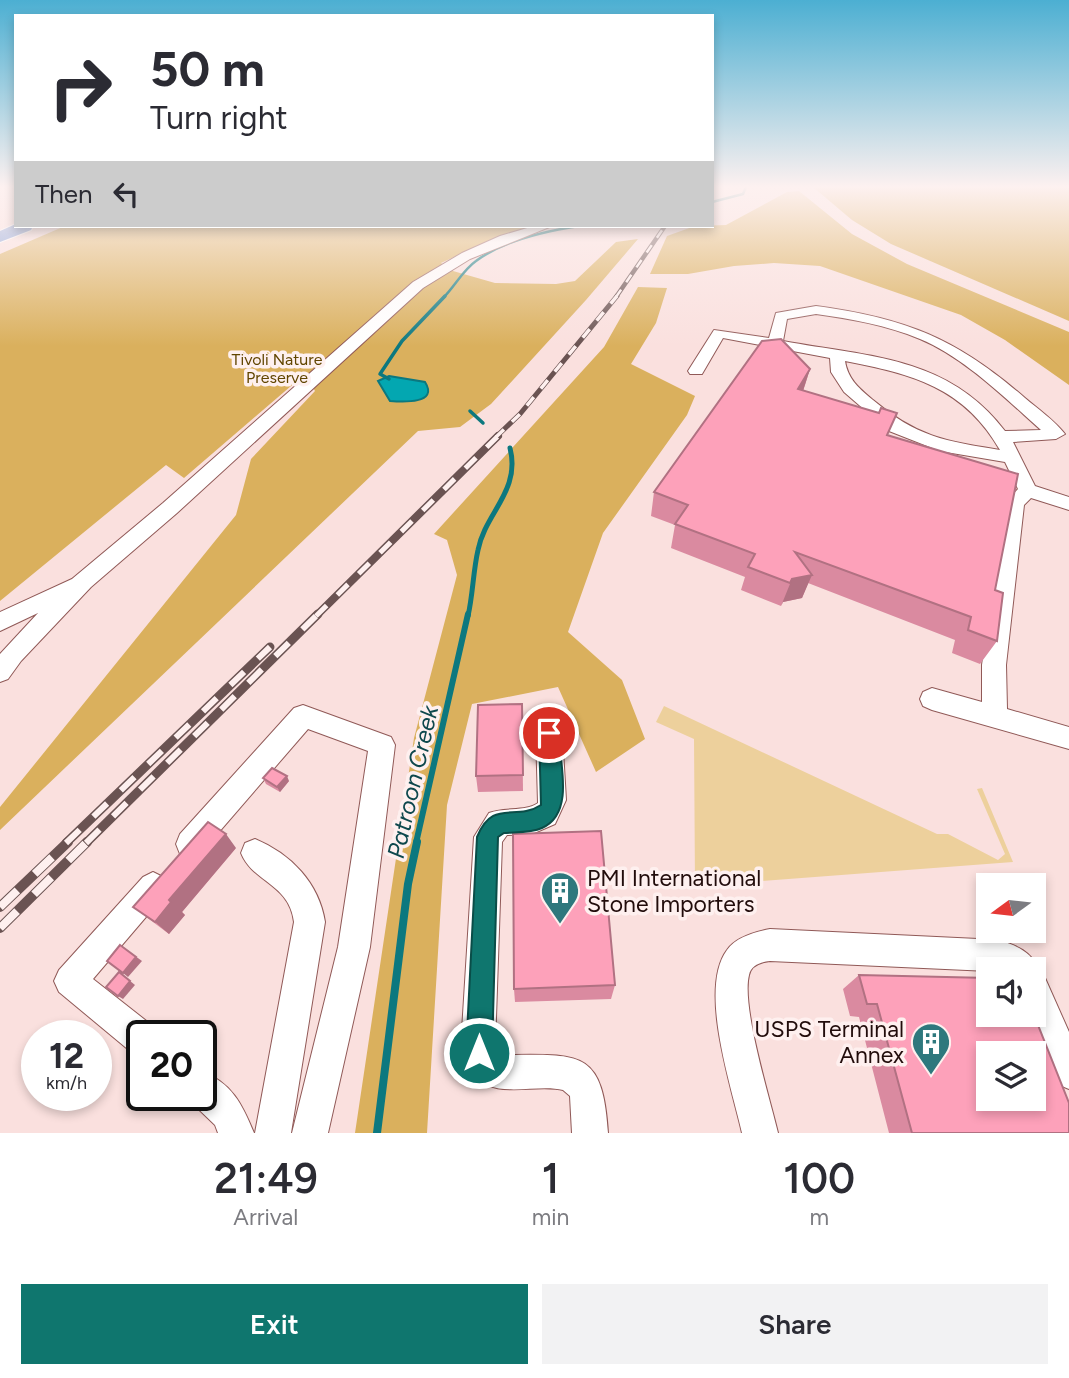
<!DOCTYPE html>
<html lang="en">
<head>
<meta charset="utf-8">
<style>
  :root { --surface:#fff; --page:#f2f2f3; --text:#2b2b33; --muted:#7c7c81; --accent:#0f766e }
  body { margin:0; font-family:Figtree,sans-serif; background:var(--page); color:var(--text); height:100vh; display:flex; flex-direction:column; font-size:26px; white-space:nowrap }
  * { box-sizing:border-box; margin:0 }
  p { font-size:23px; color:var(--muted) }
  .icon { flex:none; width:38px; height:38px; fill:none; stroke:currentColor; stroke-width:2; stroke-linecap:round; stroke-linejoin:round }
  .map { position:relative; height:1133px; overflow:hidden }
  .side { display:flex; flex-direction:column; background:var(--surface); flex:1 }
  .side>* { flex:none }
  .banner { position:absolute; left:14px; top:14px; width:700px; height:214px; border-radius:0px; box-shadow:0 4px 10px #0003; background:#fff; color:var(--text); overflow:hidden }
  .needle { width:46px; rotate:255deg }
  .controls { position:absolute; left:976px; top:873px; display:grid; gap:14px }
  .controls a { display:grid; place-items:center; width:70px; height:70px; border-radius:0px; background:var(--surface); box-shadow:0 4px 10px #0003; font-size:35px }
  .speed { position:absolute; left:21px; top:1020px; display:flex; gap:14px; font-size:35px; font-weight:700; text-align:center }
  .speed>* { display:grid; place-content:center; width:91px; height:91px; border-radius:50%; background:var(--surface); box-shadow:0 4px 10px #0003; line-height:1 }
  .speed small { font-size:18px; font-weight:400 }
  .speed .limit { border:4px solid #111; border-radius:10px; background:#fff; color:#111 }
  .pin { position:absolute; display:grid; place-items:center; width:60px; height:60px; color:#fff; margin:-30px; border:4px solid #fff; border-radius:50%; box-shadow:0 2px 7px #0007 }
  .me { position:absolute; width:77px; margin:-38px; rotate:0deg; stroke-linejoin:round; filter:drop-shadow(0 0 5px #0008) }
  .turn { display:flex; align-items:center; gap:24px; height:147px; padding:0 21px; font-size:32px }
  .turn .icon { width:91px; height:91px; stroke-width:2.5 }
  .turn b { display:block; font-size:49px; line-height:60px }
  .then { display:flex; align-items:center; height:66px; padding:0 21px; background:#0003; gap:14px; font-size:26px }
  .eta { display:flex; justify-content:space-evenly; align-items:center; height:119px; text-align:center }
  .eta b { font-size:42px; font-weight:600; line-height:49px }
  .cta { display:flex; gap:14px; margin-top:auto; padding:14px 21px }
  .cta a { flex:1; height:80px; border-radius:0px; background:var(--accent); color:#fff; font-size:28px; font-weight:600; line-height:80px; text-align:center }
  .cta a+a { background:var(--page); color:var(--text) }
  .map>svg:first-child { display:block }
</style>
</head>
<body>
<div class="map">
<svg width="1069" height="1133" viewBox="0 0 1069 1133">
  <rect width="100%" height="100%" fill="#fae0de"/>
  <path fill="#edd09c" d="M664,706L937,834H948L998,860L1005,854L977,789L982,788L1013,862L695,886L694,739L656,722Z"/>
  <g fill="#dab05d">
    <path d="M813,187H1069V321L891,244L852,220Z"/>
    <path d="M799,191L852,234L907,264L1069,332V385L1005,340L961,315L820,266L774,263L734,266L688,274H650L667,236L695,226L726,225L787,192Z"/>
    <path d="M65,226H538L478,246L441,263L453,271L495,283L556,284L575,281L616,242L638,239L586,300L491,404L460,427L418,431L0,830V807L236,515L251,459L315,391L305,374L184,478L166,465L0,601V254Z"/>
    <path d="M638,287L667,288L656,323L631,364L695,396L687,415L603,533L568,632L622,680L645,739L596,772L558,687L472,704L447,805L427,1133H355L414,738L457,575L447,540L434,534L604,347Z"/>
  </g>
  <path fill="#03a7b1" stroke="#0c787f" stroke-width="2" d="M389,376L425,382C439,404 403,402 390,401L378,381Z"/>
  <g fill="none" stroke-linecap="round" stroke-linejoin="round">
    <g stroke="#0c787f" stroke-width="2.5">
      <path d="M712,202L743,194L746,187"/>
      <path d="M444,297C455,286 463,270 476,261C504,240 546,231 579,226"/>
    </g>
    <g stroke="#0c787f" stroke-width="3.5">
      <path d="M389,379L380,374L402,341L445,296"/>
      <path d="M470,411L483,423"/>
    </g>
    <path stroke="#0c787f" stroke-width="5" d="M468,616C473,594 473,572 478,550C485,513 521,491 510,448"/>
    <path stroke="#0c787f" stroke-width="6" d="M416,843L468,614"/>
    <path stroke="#0c787f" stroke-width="8" d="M377,1133L408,884L417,842"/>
    <g stroke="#905957" stroke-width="2">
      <g id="minor">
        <path d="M534,226H552L470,259L423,288L177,513L91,587L21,661L8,679L0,682V654L38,613L0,631V612L72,579L163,503L413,282L462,253L500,236Z"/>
        <path d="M816,306C905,318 956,338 1025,398C1038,409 1054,420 1065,434L1056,439L1013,442L1035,486L1069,497V510L1031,498L1024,505L1006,665L1007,709L1069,727V749L932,710L923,706L920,699L923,692L932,688L982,702V665L1005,503L1018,489L1005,462L940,451L889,431L844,392L831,372L830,358L723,338L702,374H690L688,371L714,330L769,338L776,313ZM816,314C852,319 886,325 920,339C964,357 1006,399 1041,430L1005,431C948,356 869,357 783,341L787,319ZM845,361C912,374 964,387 1000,450C945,441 917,437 873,400C860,389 848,380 845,361Z"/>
        <path d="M303,705L391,737L395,745L370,947L328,1133H292L338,947L368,751L308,729L200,854L190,858L180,854L176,844L180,834L294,708Z"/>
        <path d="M549,722L558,725L562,733L566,800L555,824L532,834L507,835L502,842L495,1047L502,1053L509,1055C582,1054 603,1052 608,1133H572L570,1096L563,1090C536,1083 492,1101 472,1073C467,1066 464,1055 461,1047L474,837L489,813C504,807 526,812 538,803L536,733L540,725Z"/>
        <path d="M255,839C291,854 319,883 325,922L291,1133H255L294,922C289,883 253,883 241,853L245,843Z"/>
        <path d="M153,872L163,877L168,887L163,897L93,979L154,1027L158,1036H142V1056L130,1051L59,992L54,981L59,970L143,877Z"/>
        <path d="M770,929L999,940C1017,946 1031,951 1039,970L1037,974L1045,978L1069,1032V1089L1057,1084L1028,1015H1034V970L989,971L770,961C761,962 751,965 749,975C741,1006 770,1099 778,1133H742C732,1088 698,989 727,950C736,937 755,932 770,929Z"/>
        <path d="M201,1071C232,1083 242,1104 254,1133H218L215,1125L189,1100L187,1096H201Z"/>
      </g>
    </g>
    <g stroke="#fff" stroke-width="2">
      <path id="highway" d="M16,224L33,226L31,230L0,242V231Z"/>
    </g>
    <use href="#minor" fill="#fff" fill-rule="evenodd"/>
    <use href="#highway" fill="#7296d8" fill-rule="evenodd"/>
    <g stroke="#6a5352" stroke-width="4.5">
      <path id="rail-far4" d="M616,297L665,226"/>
    </g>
    <g stroke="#6a5352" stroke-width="5">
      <path id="rail-far3" d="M496,437L520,414L617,296"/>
    </g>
    <g stroke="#6a5352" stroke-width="8">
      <path id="rail-far2" d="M316,616L498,436"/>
    </g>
    <g stroke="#6a5352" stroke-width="9">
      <g id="rail-far1">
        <path d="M66,843L270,647"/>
        <path d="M86,843L318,614"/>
      </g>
    </g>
    <g stroke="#6a5352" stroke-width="10">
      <g id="rail">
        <path d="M0,907L68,842"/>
        <path d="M0,928L87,842"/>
      </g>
    </g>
    <use href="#rail-far4" stroke="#fef0ef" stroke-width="2.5" stroke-dasharray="9" stroke-linecap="butt"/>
    <use href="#rail-far3" stroke="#fef0ef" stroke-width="3.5" stroke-dasharray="11" stroke-linecap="butt"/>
    <use href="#rail-far2" stroke="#fef0ef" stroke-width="5" stroke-dasharray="15" stroke-linecap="butt"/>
    <use href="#rail-far1" stroke="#fef0ef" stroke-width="6" stroke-dasharray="19" stroke-linecap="butt"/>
    <use href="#rail" stroke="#fef0ef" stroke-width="8" stroke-dasharray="24" stroke-linecap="butt"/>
  </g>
  <g fill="#da8aa0">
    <path d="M810,369L803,391L887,435L995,590L997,641L980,664L952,653L955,640L808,583L802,598L783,602L781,606L741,590L745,577L671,548L675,525L651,516L654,492Z"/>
    <path d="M522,704L523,791L478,792L476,776Z"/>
    <path d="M263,778L289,781L280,792L266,784Z"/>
    <path d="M236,848L182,912L185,915L169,934L133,907Z"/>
    <path d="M859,975L1069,1133H889L859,1017L850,1016L843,989Z"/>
    <path d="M615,985L611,999L515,1002L514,989Z"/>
  </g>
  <g fill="#b17182">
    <path d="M810,369L803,391L798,389Z"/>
    <path d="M812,575L802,598L783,602L781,606L792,579Z"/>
    <path d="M287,776L289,781L280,792L277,787Z"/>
    <path d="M226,834L236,848L182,912L185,915L169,934L155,922L169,900Z"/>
    <path d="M120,945L142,961L128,977L123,973Z"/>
    <path d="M119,972L135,985L123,999L118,996Z"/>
  </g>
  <g fill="#fda1ba" stroke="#b17182" stroke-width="2" fill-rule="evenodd">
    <path d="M781,339L810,369L798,389L879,413L881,408L897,413L887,435L1018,474L995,590L1003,593L997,641L968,630L971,617L795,552L812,575L792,579L790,583L748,567L755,554L675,524L688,505L654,492L762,341Z"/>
    <path d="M522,704L523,775L476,776L478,705Z"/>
    <path d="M272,768L287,776L277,787L263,778Z"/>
    <path d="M208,822L226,834L169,900L171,902L155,922L133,907Z"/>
    <path d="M601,831L615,985L514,989L513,834Z"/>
    <path d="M120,945L136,957L123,973L107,961Z"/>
    <path d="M119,972L130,981L118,996L106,987Z"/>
    <path d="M859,975L989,978V1015H1034L1069,1103V1133H912L877,1004H867ZM989,1054H1034V1099H989Z"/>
    <path d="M1034,986L1043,1007H1034Z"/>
  </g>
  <linearGradient id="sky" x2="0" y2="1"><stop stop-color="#4cafd2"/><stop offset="0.54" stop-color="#fdf1f0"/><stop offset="1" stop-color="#fdf1f0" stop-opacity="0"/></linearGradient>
  <rect width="1069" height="346" fill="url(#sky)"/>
  <path fill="#0f766e" stroke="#0a4d48" stroke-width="2" d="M549,725L555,727L558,733C560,762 575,814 542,828C531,833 516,832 504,833L498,837L492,1053L488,1062L479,1066L469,1062L466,1053L477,837C493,798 515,822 541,805L539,733L542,727Z"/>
  <defs>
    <g id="building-pin" transform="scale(2.0125)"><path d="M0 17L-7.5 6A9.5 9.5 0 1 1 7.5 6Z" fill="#2e787d" stroke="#fef0ef"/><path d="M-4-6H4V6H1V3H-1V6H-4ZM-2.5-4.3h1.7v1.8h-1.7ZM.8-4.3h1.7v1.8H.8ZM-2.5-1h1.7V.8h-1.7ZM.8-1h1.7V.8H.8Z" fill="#fff"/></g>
  </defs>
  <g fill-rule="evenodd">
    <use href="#building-pin" x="560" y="891"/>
    <use href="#building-pin" x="931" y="1042"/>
  </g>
  <g text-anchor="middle" stroke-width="7" stroke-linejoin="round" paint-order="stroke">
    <g font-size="16" fill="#614500" stroke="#fef0ef">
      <text x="277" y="365">Tivoli Nature<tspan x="277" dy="18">Preserve</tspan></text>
    </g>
    <g font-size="23" fill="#210c0b" stroke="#fef0ef" text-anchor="start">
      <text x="587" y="886">PMI International<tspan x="587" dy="26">Stone Importers</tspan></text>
      <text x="904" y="1037" text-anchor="end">USPS Terminal<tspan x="904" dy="26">Annex</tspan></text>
    </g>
    <g font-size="24" font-style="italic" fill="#0e484d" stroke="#fef0ef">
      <text transform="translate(413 782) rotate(-77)" y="8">Patroon Creek</text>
    </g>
  </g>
</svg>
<div class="controls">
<a><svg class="needle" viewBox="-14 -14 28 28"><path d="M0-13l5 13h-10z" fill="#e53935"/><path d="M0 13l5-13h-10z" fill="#7c7c81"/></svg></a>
<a><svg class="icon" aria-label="sound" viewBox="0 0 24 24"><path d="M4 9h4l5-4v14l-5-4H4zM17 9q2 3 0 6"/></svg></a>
<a><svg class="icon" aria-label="layers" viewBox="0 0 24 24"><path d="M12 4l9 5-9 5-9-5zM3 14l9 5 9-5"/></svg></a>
</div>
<div class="speed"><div>12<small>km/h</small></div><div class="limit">20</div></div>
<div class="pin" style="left:549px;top:733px;background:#d93025"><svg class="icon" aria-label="arrive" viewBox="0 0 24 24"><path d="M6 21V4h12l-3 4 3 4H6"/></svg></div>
<svg class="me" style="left:479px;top:1053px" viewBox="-20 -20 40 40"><circle r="17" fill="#0f766e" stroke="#fff" stroke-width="3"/><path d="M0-11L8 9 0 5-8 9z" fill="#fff"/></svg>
<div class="banner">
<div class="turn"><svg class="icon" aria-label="right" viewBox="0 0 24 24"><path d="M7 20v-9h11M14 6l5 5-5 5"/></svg><div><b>50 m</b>Turn right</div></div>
<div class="then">Then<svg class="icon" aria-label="left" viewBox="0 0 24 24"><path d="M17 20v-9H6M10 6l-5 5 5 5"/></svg></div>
</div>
</div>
<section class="side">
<div class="eta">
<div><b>21:49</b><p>Arrival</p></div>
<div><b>1</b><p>min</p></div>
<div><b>100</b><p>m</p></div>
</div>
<div class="cta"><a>Exit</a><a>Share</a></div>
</section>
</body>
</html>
